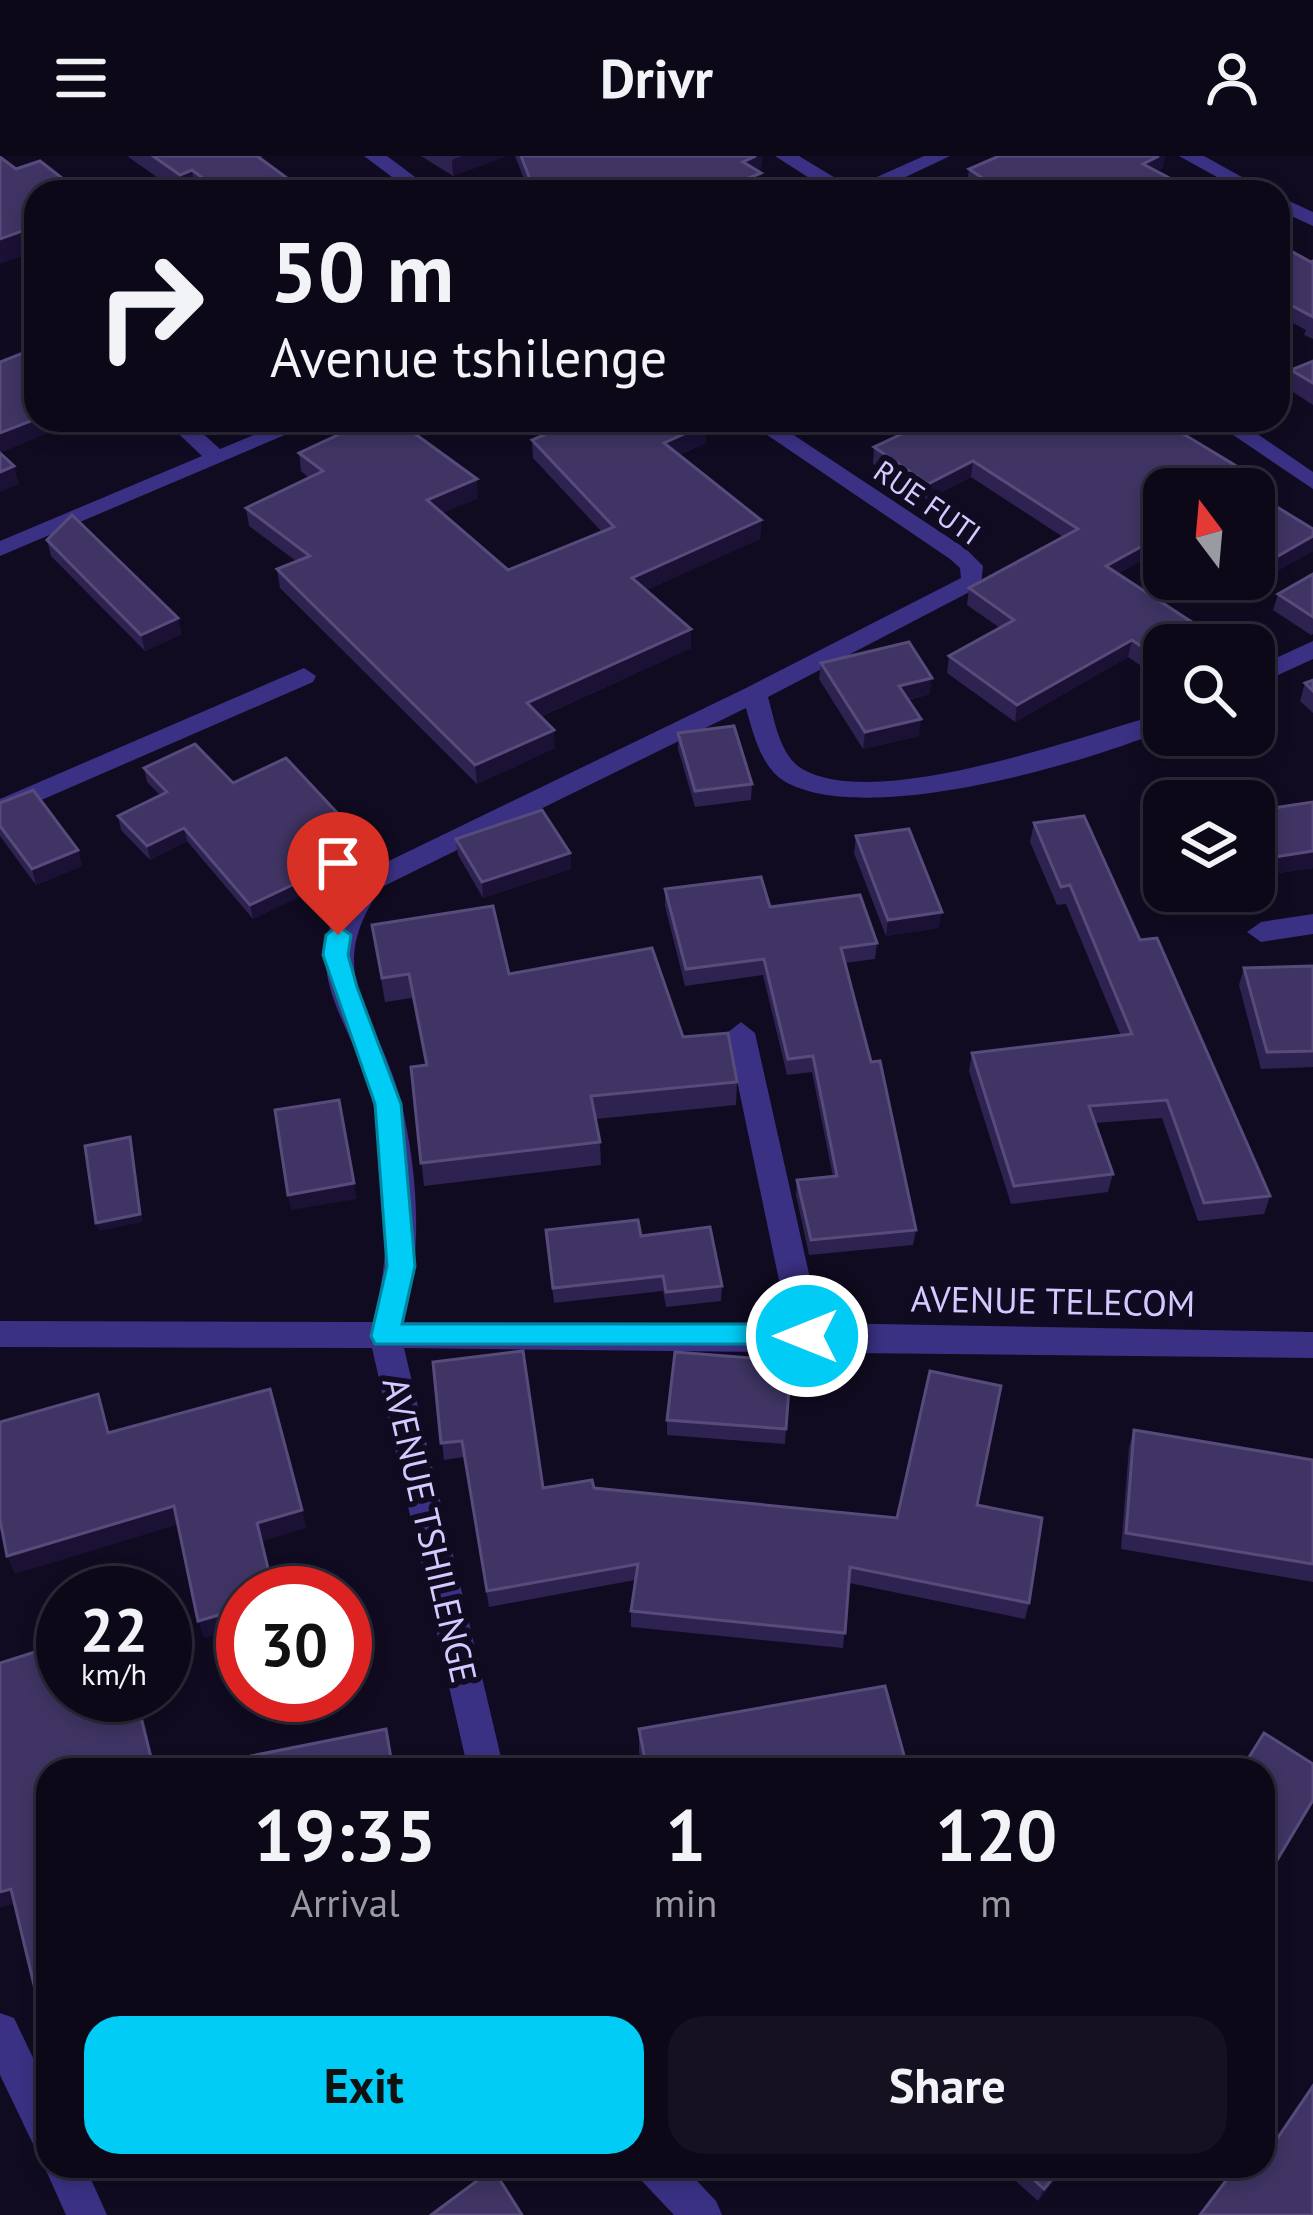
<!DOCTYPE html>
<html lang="en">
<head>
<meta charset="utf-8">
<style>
  :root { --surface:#0c0818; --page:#151121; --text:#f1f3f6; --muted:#9a9aa2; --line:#2c2937; --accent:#00ccf5 }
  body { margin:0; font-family:"PT Sans",sans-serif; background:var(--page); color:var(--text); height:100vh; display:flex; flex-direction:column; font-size:45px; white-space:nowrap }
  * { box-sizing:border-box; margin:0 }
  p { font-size:39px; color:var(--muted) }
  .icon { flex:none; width:66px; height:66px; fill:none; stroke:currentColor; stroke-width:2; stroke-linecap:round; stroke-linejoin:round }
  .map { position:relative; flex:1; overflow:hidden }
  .panel { position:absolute; left:36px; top:1602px; width:1239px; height:420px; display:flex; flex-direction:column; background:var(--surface); border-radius:36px; box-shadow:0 6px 18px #0003,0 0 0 3px var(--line) }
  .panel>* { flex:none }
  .banner { position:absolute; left:24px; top:24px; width:1266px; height:252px; border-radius:36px; box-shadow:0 6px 18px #0003,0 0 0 3px var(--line); background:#0c0818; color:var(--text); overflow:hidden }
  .needle { width:78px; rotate:344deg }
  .fabs { position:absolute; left:1143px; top:312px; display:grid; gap:24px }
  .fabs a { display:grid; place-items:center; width:132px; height:132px; border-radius:24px; background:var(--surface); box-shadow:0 6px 18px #0003,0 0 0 3px var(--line); font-size:60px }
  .speed { position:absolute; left:36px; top:1410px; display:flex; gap:24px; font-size:60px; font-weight:700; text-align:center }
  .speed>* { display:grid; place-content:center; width:156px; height:156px; border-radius:50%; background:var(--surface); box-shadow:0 6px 18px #0003,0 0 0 3px var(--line); line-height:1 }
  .speed small { font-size:30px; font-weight:400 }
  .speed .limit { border:18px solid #d22; background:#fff; color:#111 }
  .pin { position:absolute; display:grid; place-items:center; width:102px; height:102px; color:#fff; margin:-123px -51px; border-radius:50% 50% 50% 0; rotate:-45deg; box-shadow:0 0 12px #0007 }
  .pin .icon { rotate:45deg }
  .me { position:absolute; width:132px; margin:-66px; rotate:270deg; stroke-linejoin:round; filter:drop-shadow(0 0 9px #0008) }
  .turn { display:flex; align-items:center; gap:42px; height:252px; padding:0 48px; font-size:54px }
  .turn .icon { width:156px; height:156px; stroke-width:2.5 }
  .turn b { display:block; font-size:84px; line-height:102px }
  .eta { display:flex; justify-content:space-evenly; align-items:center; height:204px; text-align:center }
  .eta b { font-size:72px; font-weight:800; line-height:84px }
  .primary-button { display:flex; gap:24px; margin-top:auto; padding:24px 48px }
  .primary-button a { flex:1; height:138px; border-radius:36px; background:var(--accent); color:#111; font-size:48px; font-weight:800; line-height:138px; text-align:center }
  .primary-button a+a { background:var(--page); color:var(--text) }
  header { display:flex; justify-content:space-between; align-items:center; height:156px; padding:0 48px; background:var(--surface); font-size:54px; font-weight:800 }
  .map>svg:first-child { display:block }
</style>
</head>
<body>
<header><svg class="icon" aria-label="menu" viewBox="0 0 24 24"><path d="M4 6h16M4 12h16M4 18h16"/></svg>Drivr<svg class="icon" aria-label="person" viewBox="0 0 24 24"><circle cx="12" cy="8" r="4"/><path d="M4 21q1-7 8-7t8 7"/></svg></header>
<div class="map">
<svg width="1313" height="2059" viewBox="0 0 1313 2059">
  <rect width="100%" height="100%" fill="#100b20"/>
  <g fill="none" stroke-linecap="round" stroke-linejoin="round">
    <g fill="#3a3184" fill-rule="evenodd">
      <path d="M364,0H387L435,36H412Z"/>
      <path d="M775,0H799L852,32L924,0H950L874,36H831Z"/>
      <path d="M1179,0H1204L1269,36H1244Z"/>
      <path d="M1278,40L1313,56V70L1278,54Z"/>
      <path d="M164,264H188L220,293L290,264H320L0,400V385L202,300Z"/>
      <path d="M745,264H771L966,393L983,410L981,430L768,541C775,566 780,601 804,614C882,655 1083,579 1164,557V574C1083,608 863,672 784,625C761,611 753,577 746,552L382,731C319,819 379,858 401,946C418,1017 423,1095 404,1166L788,1167L727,877L741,866L755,877L820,1167L1313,1176V1202L404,1192L504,1614H468L372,1192L0,1191V1165L373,1166C394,1089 390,996 365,920C352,877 321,837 326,790C328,762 347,739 364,717L746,532L961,422L960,412L950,403Z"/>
      <path d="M1211,264H1237L1313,316V333Z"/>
      <path d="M1313,485V503L1254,530V512Z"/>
      <path d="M304,512L316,520L313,526L0,662V643Z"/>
      <path d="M1313,758V778L1261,786L1247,776L1261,766Z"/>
      <path d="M0,1857L14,1862L48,1933V1996L34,1990L0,1919Z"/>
      <path d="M48,2000V2010H85L107,2059H66L44,2010Z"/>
      <path d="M635,2010H683L716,2045L722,2059H674L641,2024Z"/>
    </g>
  </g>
  <g fill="#2e2250">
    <path d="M127,0H263L261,3L306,36H178Z"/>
    <path d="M421,0H506L453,20Z"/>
    <path d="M515,0H762L761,13L758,15L761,32L766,36H529Z"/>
    <path d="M1163,12L1156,15L1192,34L1191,36H962L963,30L967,28L969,13Z"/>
    <path d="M1278,88L1311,106L1313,105V183L1304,179L1306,174L1278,159Z"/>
    <path d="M1313,205V249L1287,232L1291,214Z"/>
    <path d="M886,264H1160L1164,333L1119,418L1204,474L1201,489H1164V511L1153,518L1128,501L1015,566L947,517L949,500L1000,472L967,449L969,432L1063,381L971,321L927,344L873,308L874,291L905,277Z"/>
    <path d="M532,284L706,287L679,299L761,364L760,383L646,434L691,492L540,561L555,592L477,628L280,432L277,413L296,405L249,370L246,352L309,322L301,315L299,297L478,342L442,357L508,414L602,376L533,302Z"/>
    <path d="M1254,337L1313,373V395L1266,421L1254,413Z"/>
    <path d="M47,384L182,478L145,495L51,400Z"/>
    <path d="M1313,418V478L1311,479L1273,454L1278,438Z"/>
    <path d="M821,507L930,538L908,544L919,580L863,593L819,523Z"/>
    <path d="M1313,524V557L1300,545L1305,527Z"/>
    <path d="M678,577L752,628L751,644L695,651L678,593Z"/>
    <path d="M144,612L370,692L372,705L253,763L187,685L150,704L121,674L118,660L160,639L147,626Z"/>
    <path d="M1313,646V712L1264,719L1254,701V655Z"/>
    <path d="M0,647L78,694L82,710L36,729L0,680Z"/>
    <path d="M1034,667L1140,784L1270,1040L1264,1058L1198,1065L1162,962L1095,967L1113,1018L1108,1036L1011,1048L969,915L972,897L1121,880L1066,748L1057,749L1030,686Z"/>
    <path d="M856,680L939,772L886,780L854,697Z"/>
    <path d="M456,683L570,697L571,713L483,742L458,699Z"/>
    <path d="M665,733L770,751L877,787L875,803L845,807L916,1074L913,1089L809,1099L796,1039L797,1024L833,1021L812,916L787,919L763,819L685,830L665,750Z"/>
    <path d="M372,769L683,881L737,926L736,949L596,963L600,986L601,1009L424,1030L411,911L425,909L412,842L385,846Z"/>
    <path d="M1313,810V911L1261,913L1239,829L1244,812Z"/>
    <path d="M641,1080L722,1130L721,1145L666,1151L663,1135L554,1147L547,1089Z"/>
    <path d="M791,1205L785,1288L667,1279V1264Z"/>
    <path d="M433,1206L543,1332H594L897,1362L977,1349L1029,1447L1025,1463L849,1427L843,1492L631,1471V1455L635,1424L489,1451L464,1301L444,1304Z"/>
    <path d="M1134,1274L1313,1304V1426L1121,1393L1129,1291Z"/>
    <path d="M639,1573L908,1614H643L639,1596Z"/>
    <path d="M1263,1614L1313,1644L1263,1728Z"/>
    <path d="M999,2010H1066L1038,2045Z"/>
  </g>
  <g fill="#1a1135">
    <path d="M462,0H506L453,20L452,4Z"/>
    <path d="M756,0H762L761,13L742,22L743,6Z"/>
    <path d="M1159,0H1165L1163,12L1140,22L1143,8Z"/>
    <path d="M192,14L195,35L183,36L180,19Z"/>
    <path d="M761,17V33L746,23Z"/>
    <path d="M36,70V95L0,108V83Z"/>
    <path d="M36,263L80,264L0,297V277Z"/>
    <path d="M706,268V287L664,305V287Z"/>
    <path d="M973,305L971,321L927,344L928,328Z"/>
    <path d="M14,310L19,328L0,336V316Z"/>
    <path d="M1243,314L1239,331L1229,322Z"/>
    <path d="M477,323L478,342L429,363L427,344Z"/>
    <path d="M761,364L760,383L632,440V422Z"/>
    <path d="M1164,378V393L1103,426L1106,410Z"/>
    <path d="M1313,380V395L1266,421L1271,404Z"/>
    <path d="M178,462L182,478L145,495L141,479Z"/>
    <path d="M691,473V492L528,566L527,547Z"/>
    <path d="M1204,474L1201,489H1178Z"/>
    <path d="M1132,484L1128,501L1015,566L1017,549Z"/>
    <path d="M1164,497V511L1153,518L1157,501Z"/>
    <path d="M932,522L930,538L897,546L899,530Z"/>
    <path d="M921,563L919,580L863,593L865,576Z"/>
    <path d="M554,574L555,592L477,628L475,609Z"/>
    <path d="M184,672L187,685L150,704L147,690Z"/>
    <path d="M370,692L372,705L253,763L250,749Z"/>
    <path d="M78,694L82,710L36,729L32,713Z"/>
    <path d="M1313,695V712L1264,719L1269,702Z"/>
    <path d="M570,697L571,713L483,742L482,726Z"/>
    <path d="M942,756L939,772L886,780L888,764Z"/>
    <path d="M130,981L143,1066L99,1075L96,1067Z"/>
    <path d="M354,1027L357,1043L291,1054L288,1039Z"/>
    <path d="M174,1350L180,1368L15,1418L7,1400Z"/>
    <path d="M302,1354L307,1372L263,1385L257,1367Z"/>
    <path d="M243,1452V1471L204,1482L198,1465Z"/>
    <path d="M139,1553L145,1568L156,1614H154Z"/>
    <path d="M11,1733L19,1746L0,1752V1736Z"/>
    <path d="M1063,2010H1066L1038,2045L1044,2033Z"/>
  </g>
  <g fill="#3f3463" stroke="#574b7b" stroke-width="3">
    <path d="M153,0H257L306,36H221L192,14L180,19Z"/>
    <path d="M521,0H756L743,6L761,17L746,23L766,36H535Z"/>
    <path d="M999,0H1159L1143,8L1192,34L1188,36H973L963,30L981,21L969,13Z"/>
    <path d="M0,1L16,13L40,5L80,36H36V70L0,83Z"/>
    <path d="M1278,88L1311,106L1313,105V161L1278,142Z"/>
    <path d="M23,197L36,209V263L0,277V206Z"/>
    <path d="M1313,205V227L1291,214Z"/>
    <path d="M370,264H396L477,323L427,344L508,414L614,371L532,284L578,264H700L706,268L664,287L761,364L632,422L691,473L527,547L554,574L475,609L277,413L310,400L246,352L323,315L299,297Z"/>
    <path d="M913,264H1160L1243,314L1229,322L1247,333H1164V378L1106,410L1204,474L1178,489H1164V497L1157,501L1132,484L1017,549L949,500L1014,464L969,432L1078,373L973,305L928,328L874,291L921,269Z"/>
    <path d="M0,297L14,310L0,316Z"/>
    <path d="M1254,337L1313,373V380L1271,404L1254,394Z"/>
    <path d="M72,359L178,462L141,479L47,384Z"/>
    <path d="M1313,418V461L1278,438Z"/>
    <path d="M909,486L932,522L899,530L921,563L865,576L821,507Z"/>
    <path d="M1313,524V535L1305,527Z"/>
    <path d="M734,570L752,628L695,635L678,577Z"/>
    <path d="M195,588L233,627L286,602L370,692L250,749L184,672L147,690L118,660L167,636L144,612Z"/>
    <path d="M33,634L78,694L32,713L0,670V647Z"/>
    <path d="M1313,646V695L1269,702L1254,675V655Z"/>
    <path d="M542,654L570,697L482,726L456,683Z"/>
    <path d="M1084,660L1140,784L1157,782L1270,1040L1204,1047L1167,944L1089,950L1113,1018L1014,1030L972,897L1132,878L1070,729L1061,731L1034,667Z"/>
    <path d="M909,673L942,756L888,764L856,680Z"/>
    <path d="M761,721L770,751L860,739L877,787L841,792L871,906L880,905L916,1074L811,1084L797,1024L837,1020L813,900L788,903L764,803L686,813L665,733Z"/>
    <path d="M493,750L509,818L652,792L683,881L728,877L737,926L591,940L600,986L421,1007L411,911L427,909L409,818L382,822L372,769Z"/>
    <path d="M1313,810V895L1267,896L1244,812Z"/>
    <path d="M339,944L354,1027L288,1039L275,954Z"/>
    <path d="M130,981L140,1058L96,1067L85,990Z"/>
    <path d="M638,1064L641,1080L710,1071L722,1130L666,1136L663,1120L553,1132L546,1074Z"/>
    <path d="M523,1195L543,1332L592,1324L594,1332L897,1362L930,1215L1001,1230L977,1349L1042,1362L1029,1447L850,1411L845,1477L631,1455L638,1408L487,1435L462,1285L441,1287L433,1206Z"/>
    <path d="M675,1196L791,1205L786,1273L667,1264Z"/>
    <path d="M270,1233L302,1354L257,1367L274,1437H243V1452L198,1465L174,1350L7,1400L0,1364V1266L98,1238L108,1277Z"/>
    <path d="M1134,1274L1313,1304V1408L1126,1377Z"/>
    <path d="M63,1487V1539H109L114,1560L139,1553L154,1614H48V1878L46,1879L11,1733L0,1736V1507Z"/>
    <path d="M885,1530L908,1614H647L639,1573Z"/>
    <path d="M386,1573L393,1614H253L251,1600Z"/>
    <path d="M1264,1577L1313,1608V1644L1270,1716L1263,1711V1614H1241Z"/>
    <path d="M1313,1930V2059H1200L1237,2010H1263V1997L1266,1999Z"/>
    <path d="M1019,2010H1063L1044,2033Z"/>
    <path d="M493,2013L522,2059H431Z"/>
  </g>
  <path fill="#00ccf5" stroke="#00859f" stroke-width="3" d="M338,770L351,779L348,799L357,831L401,948L415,1110L402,1168H807L817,1171L821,1180L817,1188H375L371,1180L387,1110L375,948L323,799L326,779Z"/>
  <g text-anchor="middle" stroke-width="12" stroke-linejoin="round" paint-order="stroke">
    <g font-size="30" fill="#d4caff" stroke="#100b20">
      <text transform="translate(927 347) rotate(35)" y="10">RUE FUTI</text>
    </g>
    <g font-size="36" fill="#d4caff" stroke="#100b20">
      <text transform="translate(1053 1145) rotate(1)" y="13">AVENUE TELECOM</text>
      <text transform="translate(430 1374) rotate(77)" y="13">AVENUE TSHILENGE</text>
    </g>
  </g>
</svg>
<div class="fabs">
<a><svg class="needle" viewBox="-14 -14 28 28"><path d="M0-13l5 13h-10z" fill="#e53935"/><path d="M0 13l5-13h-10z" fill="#9a9aa2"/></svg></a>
<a><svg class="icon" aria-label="search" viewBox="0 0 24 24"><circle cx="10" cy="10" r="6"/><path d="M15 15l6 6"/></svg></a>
<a><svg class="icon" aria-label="layers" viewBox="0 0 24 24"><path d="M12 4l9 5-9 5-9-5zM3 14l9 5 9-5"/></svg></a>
</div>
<div class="speed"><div>22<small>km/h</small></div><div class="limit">30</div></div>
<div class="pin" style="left:338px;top:779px;background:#d93025"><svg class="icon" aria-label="arrive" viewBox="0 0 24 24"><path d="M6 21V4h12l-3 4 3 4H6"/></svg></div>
<svg class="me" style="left:807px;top:1180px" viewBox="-20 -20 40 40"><circle r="17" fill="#00ccf5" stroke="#fff" stroke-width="3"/><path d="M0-11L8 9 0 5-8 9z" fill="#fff"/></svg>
<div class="banner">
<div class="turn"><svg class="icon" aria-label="right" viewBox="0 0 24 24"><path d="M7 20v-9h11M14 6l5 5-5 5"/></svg><div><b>50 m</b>Avenue tshilenge</div></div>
</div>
<section class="panel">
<div class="eta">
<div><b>19:35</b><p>Arrival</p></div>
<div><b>1</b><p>min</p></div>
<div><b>120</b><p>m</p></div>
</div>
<div class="primary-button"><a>Exit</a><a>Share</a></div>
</section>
</div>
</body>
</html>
